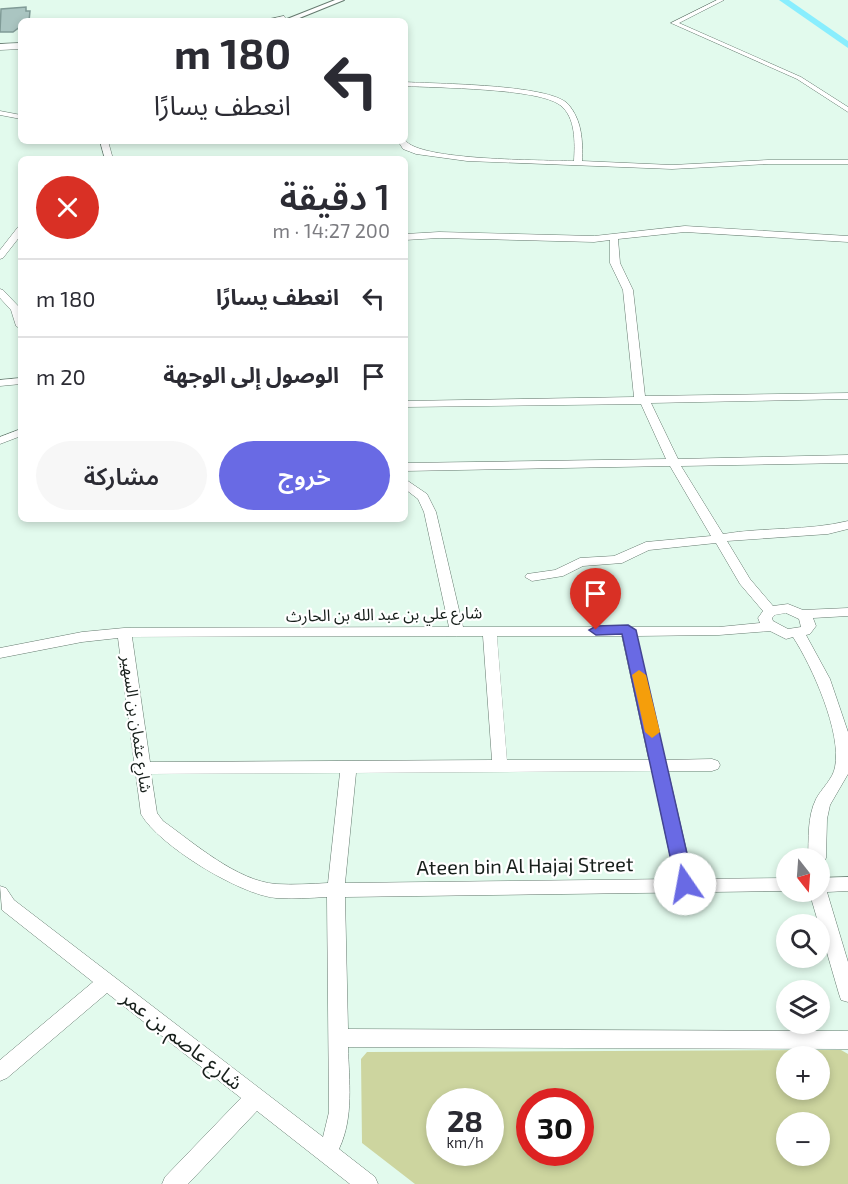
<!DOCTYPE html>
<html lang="ar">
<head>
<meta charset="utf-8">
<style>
  :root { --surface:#fff; --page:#f7f7f7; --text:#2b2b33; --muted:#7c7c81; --line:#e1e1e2; --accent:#696ae4 }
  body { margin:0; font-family:"Exo 2","Noto Sans Arabic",sans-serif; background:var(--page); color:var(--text); direction:rtl; height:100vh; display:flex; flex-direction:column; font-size:22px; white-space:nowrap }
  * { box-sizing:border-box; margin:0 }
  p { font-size:20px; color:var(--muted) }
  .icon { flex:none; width:33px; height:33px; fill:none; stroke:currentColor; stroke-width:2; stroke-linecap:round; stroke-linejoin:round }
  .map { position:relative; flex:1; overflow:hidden; direction:ltr }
  .panel { position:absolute; left:18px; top:156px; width:390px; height:366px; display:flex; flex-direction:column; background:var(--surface); border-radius:9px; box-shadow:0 3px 9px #0003; direction:rtl }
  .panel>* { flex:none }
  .top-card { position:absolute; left:18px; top:18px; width:390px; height:126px; border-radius:9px; box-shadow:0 3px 9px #0003; direction:rtl; background:#fff; color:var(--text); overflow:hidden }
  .needle { width:39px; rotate:163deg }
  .fabs { position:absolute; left:776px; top:848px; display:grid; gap:12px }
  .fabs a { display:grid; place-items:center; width:54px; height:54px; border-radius:50%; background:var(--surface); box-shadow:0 3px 9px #0003; font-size:30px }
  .speed { position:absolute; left:426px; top:1088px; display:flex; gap:12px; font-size:30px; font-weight:700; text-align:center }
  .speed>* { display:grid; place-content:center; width:78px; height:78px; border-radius:50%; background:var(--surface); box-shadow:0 3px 9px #0003; line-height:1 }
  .speed small { font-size:15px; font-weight:400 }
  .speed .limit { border:9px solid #d22; background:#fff; color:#111 }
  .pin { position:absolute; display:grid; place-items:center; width:51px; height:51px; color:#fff; margin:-62px -26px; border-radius:50% 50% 50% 0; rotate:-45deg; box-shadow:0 0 6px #0007 }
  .pin .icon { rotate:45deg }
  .me { position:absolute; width:66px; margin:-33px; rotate:348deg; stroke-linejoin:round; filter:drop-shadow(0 0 4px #0008) }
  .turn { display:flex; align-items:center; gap:21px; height:126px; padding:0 18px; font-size:27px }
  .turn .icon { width:78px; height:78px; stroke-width:2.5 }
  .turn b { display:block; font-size:42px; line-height:51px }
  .round { display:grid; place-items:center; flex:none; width:63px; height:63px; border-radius:32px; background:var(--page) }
  .overview { display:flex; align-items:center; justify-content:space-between; height:102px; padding:0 18px }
  h1 { font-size:36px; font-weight:600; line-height:45px }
  .primary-button { display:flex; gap:12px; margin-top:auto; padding:12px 18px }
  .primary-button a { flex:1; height:69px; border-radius:36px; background:var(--accent); color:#fff; font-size:24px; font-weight:600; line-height:69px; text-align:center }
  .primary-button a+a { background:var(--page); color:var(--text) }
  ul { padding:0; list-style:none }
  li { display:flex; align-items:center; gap:18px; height:78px; padding:0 18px; border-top:2px solid var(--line) }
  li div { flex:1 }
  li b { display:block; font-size:22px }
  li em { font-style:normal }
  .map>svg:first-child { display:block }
</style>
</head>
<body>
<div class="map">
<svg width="848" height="1184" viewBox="0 0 848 1184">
  <rect width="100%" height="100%" fill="#e2faed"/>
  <path fill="#cdd59f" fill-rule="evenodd" d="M841,1050L848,1054V1184H415L362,1143L361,1059L367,1052ZM786,1056H819V1089H786ZM440,1101H490V1152H440ZM530,1101H580V1152H530ZM786,1122H819V1155H786Z"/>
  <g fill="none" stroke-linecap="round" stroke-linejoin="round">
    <path fill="#89eefe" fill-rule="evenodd" d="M779,0H789L848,41V48Z"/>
  </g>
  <path fill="#aac5c1" stroke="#809b97" stroke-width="1.5" d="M26,7V11H30L29,21H21V26L13,32H0L1,9Z"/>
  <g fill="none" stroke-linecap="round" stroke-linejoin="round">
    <g stroke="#657a6f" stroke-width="1">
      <g id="minor">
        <path d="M717,0H724L679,23L801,77L848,107V112L797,79L671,23Z"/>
        <path d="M405,82C436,84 549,84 568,104C582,120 583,141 582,161L672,165L768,160H848V164H768L672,169L467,161L416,154L403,149L398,141L405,140C419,161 545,160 574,161C575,143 576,117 560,105C538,88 436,88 405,86Z"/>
        <path d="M0,111L21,115V119L0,115Z"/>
        <path d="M100,141H108L113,159H105Z"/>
        <path d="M21,226V235L3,258L0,259V250L18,227Z"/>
        <path d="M685,226L848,236V242L685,232L618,239L620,263L633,290L645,396L848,393V399L651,403L678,459L848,455V463L681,466L723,534C764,527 807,531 848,521V529L828,534L727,541L750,579L773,606L788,604L803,610L848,608V616L813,618L816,626L810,634L806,635L830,679L848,732V774L830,805L827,819L826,858L823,863L819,864V858H808C809,839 807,817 816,799C821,789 833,779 835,767C842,733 812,666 793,637L786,639L770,631L719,635L636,636L665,760L712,759L718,761L720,765L718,769L712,771H668L693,879L786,878V891H789L345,897L348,1029L848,1031V1049L348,1047C349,1081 354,1117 339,1149L375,1177L378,1184H350L257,1111L188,1184H162L165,1177L241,1098L107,993L7,1078L0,1081V1060L93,982L2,910L0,886L6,888L14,900L323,1137L329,1112L327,897C311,898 293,899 276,898C240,895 158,845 141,814L118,638L82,642L0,658V648L82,632L124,628L449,627L424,512L418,499L405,489V479L427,494L436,512L463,627H719L760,623L758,618L763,611L740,584L716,543L649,550L622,563L583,566L563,576L532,581L525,577L527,574L555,570L580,558L614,556L646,542L711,536L670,466L405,471V463L666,459L641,404L405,407V401L634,397L623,290L610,263V240L594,242L439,238L405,240V234L439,232L594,236ZM786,613L799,619L801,627L788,629L773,621L772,618L775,615ZM457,636H483L492,760L150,762L132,637ZM497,636H622L649,760H507ZM652,771L675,879L345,883L356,773ZM340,773L328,883C311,884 293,885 276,884C237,881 194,843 163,821L157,813L151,774Z"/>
        <path d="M0,289L3,290L21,309V329L16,326L11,310L0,298Z"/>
        <path d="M21,378V384L0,386V380Z"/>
        <path d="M21,429V436L0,444V437Z"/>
        <path d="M848,877V891L827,892L848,962V1002L841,1000L839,994L809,891H819V878Z"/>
      </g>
    </g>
    <g stroke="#657a6f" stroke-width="2">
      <path id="major" d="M335,0H344L292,21H282Z"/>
    </g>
    <g stroke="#657a6f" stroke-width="1">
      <g id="highway">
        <path d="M284,16L287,21H269L270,19Z"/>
        <path d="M21,43V49L0,50V44Z"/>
      </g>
    </g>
    <use href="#minor" fill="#fff" fill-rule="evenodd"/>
    <use href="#major" fill="#fff" fill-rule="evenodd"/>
    <use href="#highway" fill="#fff" fill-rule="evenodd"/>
  </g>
  <path fill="#696ae4" stroke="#444594" stroke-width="1.5" d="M628,625L636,630L694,884L691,889H679L676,884L622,634L596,635L589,630L596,626Z"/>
  <path fill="#f59e0b" d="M639,670L646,675L660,732L652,738L645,732L632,675Z"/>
  <g text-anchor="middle" stroke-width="4.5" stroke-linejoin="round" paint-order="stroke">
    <g font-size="16" fill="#171f1b" stroke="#fff">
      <text transform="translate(384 614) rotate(-1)" y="6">شارع علي بن عبد الله بن الحارث</text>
      <text transform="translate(137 724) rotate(82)" y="6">شارع عثمان بن السهير</text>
    </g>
    <g font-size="20" fill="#171f1b" stroke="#fff">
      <text transform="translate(525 866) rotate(-1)" y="7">Ateen bin Al Hajaj Street</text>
      <text transform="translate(182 1040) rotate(38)" y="7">شارع عاصم بن عمر</text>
    </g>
  </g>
</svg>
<div class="fabs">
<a><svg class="needle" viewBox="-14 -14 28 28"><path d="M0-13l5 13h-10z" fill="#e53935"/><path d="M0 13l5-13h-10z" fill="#7c7c81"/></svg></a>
<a><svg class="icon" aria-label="search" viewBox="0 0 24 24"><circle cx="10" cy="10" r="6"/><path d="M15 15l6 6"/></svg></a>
<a><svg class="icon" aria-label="layers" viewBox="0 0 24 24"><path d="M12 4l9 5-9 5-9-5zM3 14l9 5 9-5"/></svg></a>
<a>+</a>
<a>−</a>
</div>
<div class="speed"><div>28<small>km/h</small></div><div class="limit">30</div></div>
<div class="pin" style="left:596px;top:630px;background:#d93025"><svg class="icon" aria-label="arrive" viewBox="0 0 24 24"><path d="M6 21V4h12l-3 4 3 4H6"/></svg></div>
<svg class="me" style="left:685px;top:884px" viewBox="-20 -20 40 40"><circle r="19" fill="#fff"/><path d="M0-13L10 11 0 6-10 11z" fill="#696ae4"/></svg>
<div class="top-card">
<div class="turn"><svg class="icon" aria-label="left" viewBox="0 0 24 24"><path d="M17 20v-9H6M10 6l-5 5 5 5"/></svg><div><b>180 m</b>انعطف يسارًا</div></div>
</div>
<section class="panel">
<div class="overview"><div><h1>1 دقيقة</h1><p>200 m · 14:27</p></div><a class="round" style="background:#d93025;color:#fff"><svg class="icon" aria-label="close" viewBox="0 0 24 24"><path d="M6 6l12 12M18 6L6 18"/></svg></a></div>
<ul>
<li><svg class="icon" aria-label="left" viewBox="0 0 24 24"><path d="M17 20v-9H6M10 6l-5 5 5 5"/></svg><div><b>انعطف يسارًا</b></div><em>180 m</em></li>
<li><svg class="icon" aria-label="arrive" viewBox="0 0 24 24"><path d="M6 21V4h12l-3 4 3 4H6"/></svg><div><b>الوصول إلى الوجهة</b></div><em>20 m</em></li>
</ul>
<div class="primary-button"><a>خروج</a><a>مشاركة</a></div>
</section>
</div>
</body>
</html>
